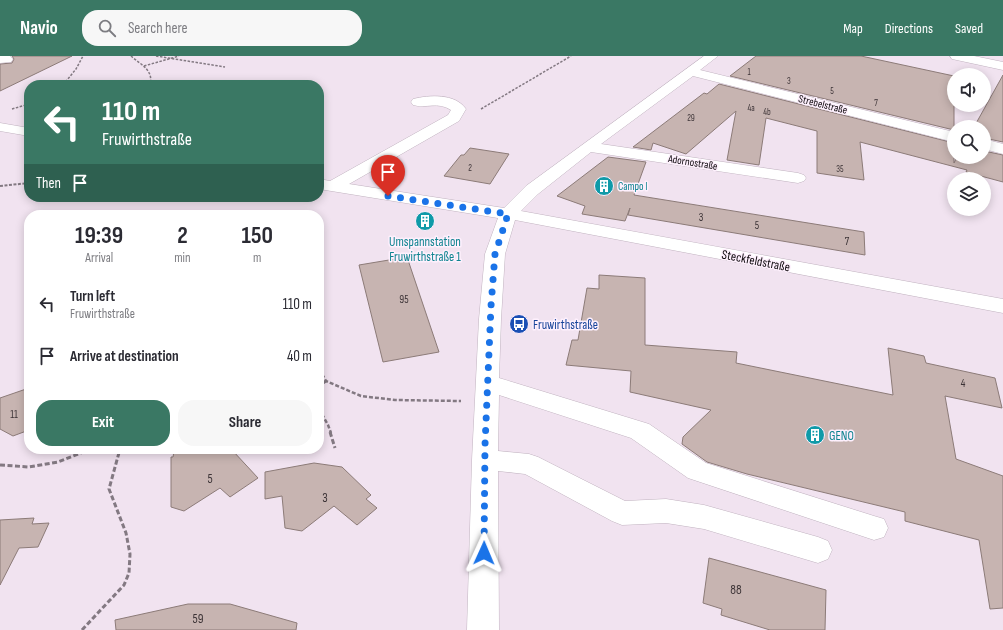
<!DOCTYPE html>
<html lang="en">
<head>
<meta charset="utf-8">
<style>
  :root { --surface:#fff; --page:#f7f7f7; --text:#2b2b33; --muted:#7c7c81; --accent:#3a7864 }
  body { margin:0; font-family:"Sofia Sans Condensed",sans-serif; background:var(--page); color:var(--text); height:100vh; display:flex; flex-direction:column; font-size:15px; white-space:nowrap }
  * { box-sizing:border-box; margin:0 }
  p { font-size:13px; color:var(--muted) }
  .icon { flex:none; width:22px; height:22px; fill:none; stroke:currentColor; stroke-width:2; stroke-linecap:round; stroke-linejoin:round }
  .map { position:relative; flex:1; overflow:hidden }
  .drawer { position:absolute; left:24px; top:154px; width:300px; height:244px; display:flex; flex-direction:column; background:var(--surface); border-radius:16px; box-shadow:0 2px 10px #0003 }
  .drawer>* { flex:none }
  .banner { position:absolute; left:24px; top:24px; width:300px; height:122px; border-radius:16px; box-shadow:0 2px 10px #0003; background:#3a7864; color:#fff; overflow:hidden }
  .tools { position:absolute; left:947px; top:12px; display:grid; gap:8px }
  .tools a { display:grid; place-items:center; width:44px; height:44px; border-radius:50%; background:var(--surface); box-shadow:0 2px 10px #0003; font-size:20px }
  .pin { position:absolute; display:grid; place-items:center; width:34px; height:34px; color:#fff; margin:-41px -17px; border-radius:50% 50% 50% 0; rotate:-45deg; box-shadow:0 0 4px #0007 }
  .pin .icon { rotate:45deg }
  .me { position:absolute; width:44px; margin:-22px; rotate:1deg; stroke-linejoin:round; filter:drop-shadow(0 0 3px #0008) }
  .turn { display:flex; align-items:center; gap:14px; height:84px; padding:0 12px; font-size:18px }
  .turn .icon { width:52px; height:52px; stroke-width:2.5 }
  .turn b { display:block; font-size:28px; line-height:34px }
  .then { display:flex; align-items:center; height:38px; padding:0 12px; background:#0003; gap:8px; font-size:15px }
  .eta { display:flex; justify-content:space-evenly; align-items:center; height:68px; text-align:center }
  .eta b { font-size:24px; font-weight:700; line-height:28px }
  .cta { display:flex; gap:8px; margin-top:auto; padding:8px 12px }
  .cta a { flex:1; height:46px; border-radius:16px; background:var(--accent); color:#fff; font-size:16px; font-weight:700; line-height:46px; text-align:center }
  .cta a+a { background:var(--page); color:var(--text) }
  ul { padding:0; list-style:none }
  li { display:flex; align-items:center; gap:12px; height:52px; padding:0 12px }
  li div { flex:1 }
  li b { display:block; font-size:15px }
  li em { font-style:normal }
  header { display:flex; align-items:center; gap:24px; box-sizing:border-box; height:56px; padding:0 20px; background:var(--accent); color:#fff }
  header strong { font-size:19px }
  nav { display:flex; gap:22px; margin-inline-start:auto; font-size:14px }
  .search { width:280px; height:36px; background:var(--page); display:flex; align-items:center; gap:10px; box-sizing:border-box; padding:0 14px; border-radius:16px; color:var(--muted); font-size:15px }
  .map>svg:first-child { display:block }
</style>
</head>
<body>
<header>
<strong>Navio</strong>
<div class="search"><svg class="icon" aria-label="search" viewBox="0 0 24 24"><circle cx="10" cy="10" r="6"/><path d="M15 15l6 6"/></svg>Search here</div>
<nav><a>Map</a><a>Directions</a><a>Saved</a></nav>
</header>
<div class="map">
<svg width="1003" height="574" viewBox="0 0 1003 574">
  <rect width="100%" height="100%" fill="#f1e3f0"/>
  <g fill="#c7b4b1" stroke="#8c7b78">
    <path d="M12,0H72L0,35V8L12,7L14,3Z"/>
    <path d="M756,0H861L954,20V74L730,20Z"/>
    <path d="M1003,19V86L984,82V71H974Z"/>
    <path d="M719,28L954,87V107L957,101H984V95L1003,99V126L966,116L967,114L860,86L864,124L817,117V75L766,62L759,109L727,104L736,55L686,98L653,87L651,94L633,91L704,37L707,38Z"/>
    <path d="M470,92L509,98L490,128L444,120L461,99H464Z"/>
    <path d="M608,101L646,106L634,139L864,176L865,199L628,159L630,152L625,165L582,158L585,150L557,140Z"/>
    <path d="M407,201L439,296L383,306L359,209Z"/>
    <path d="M599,219L645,222V289L737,296L736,307L893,339L888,292L924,300L926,307L995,322L1002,352L945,340L956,403L1003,420V552L990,553L979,484L905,465V456L747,418L707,406L682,388L683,381L711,354L630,336L631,315L566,309L572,284H578L587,232L599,233Z"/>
    <path d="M29,332V374L13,380L0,373V342Z"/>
    <path d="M187,393H223L233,395L258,422L230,441L220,432L184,455L171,451V401H173L174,395Z"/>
    <path d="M314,407L342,411L371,439L366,443L377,452L357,469L334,450L302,475L285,472L282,440L265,443V416Z"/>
    <path d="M34,462L32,468L49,467L38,491L19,492L0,529V464Z"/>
    <path d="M709,502L826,534L825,574H770L721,559L722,553L703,547Z"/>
    <path d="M188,548H230L297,567L296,574H116L115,564Z"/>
  </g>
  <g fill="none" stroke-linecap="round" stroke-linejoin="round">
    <g stroke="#c1b3c0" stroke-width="1">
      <g id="minor">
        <path d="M0,0H10L13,3L11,6L0,7Z"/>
        <path d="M704,0H718L700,14L954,76V86L693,20L601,88L798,117L804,119L806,122L804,125L798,127L591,96L538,138L521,155L1003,243V257L515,164L505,198L501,263L499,322L649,368L706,407L874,460L884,463L888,472L884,481L874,484L688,422L631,382L499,339L498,395L529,398L538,401L625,445L666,443L704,449L818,481L828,485L832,494L828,503L818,507L704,473L666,467L622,469L612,465L525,418L498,415L499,574H467L472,404L479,263L485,198L498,162L319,133V123L330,125L448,59L451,54C437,45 427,53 413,49L411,46L413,43C429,39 455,37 466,53L459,65L349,128L504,152L526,130Z"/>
        <path d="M950,0H974L1003,6V14L952,3Z"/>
        <path d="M0,67L29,72V80L0,75Z"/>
        <path d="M984,83L1003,88V98L984,93Z"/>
      </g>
    </g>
    <g stroke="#837982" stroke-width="1.5" stroke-dasharray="2.5 1.5" stroke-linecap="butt">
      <path d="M131,0C141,9 154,14 150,29"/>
      <path d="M156,0L225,11"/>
      <path d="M144,10L179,0"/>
      <path d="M63,29L76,13L83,0"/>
      <path d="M12,53L29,48"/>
      <path d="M481,53L571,0"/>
    </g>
    <path stroke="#837982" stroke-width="2" stroke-dasharray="3 1.5" stroke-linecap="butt" d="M0,130L29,127"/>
    <g stroke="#837982" stroke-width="2.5" stroke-dasharray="4 2" stroke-linecap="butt">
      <path d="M319,313L326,325L361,340L395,344L461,345"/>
      <path d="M319,331L326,325"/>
      <path d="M319,353L328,369L331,377"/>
    </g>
    <g stroke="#837982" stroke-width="3" stroke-dasharray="5 2.5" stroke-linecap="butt">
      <path d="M330,376L335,392"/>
      <path d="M0,409L29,411L58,406L91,393"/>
      <path d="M82,574L124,529L129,517L130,498L126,477L109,433L120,393"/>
    </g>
    <use href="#minor" fill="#fff" fill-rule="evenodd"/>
  </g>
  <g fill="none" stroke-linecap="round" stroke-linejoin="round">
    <path stroke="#1a73e8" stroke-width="7" stroke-dasharray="0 12.6" d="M388,140L508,158L495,198L491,250L485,389L484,497"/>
  </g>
  <defs>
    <g id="building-disc" transform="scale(1)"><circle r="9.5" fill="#0f9aa8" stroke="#fef0fd"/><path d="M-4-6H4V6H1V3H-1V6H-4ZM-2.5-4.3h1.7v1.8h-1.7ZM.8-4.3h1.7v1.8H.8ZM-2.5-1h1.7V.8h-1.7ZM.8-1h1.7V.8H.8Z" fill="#fff"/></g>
    <g id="bus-disc" transform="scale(1)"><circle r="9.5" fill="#1a4fb4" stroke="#fef0fd"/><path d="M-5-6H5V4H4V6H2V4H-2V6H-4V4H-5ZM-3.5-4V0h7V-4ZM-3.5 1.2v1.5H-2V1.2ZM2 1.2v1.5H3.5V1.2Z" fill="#fff"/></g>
  </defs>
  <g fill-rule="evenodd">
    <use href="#building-disc" x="604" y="130"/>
    <use href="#building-disc" x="425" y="165"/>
    <use href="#bus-disc" x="519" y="268"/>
    <use href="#building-disc" x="815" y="379"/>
  </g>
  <g text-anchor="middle" stroke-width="3" stroke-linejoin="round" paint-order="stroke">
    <g font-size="9" fill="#3d3437">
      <text x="749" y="19">1</text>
      <text x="789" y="28">3</text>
      <text x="832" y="38">5</text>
      <text x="876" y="50">7</text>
      <text x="751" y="55">4a</text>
      <text x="767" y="59">4b</text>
      <text x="691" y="65">29</text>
      <text x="470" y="115">2</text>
      <text x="840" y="116">35</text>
    </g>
    <g font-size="11" fill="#0f0a0e" stroke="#fef0fd">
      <text transform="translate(823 48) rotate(14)" y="4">Strebelstraße</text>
      <text transform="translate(693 106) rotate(9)" y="4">Adornostraße</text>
    </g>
    <g font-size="11" fill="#0d838f" stroke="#fef0fd" text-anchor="start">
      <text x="618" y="134">Campo I</text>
    </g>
    <g font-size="11" fill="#3d3437">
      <text x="701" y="165">3</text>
      <text x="757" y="173">5</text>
      <text x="847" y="189">7</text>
      <text x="404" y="247">95</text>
      <text x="963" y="331">4</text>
      <text x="14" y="362">11</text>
    </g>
    <g font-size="13" fill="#0d838f" stroke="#fef0fd">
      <text x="425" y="190">Umspannstation<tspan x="425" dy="15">Fruwirthstraße 1</tspan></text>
      <text x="829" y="384" text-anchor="start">GENO</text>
    </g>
    <g font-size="13" fill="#0f0a0e" stroke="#fef0fd">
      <text transform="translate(756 204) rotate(11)" y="5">Steckfeldstraße</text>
    </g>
    <g font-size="13" fill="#164399" stroke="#fef0fd" text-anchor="start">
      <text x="533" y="273">Fruwirthstraße</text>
    </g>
    <g font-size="13" fill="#3d3437">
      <text x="210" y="427">5</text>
      <text x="325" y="446">3</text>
      <text x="736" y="538">88</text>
      <text x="198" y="567">59</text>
    </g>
  </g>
</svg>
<div class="tools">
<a><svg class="icon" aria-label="sound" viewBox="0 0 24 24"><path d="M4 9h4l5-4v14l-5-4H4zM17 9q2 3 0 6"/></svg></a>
<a><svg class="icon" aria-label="search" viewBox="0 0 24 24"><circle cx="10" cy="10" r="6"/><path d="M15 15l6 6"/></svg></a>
<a><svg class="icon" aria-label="layers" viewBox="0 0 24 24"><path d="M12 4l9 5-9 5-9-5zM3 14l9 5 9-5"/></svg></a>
</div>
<div class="pin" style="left:388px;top:140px;background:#d93025"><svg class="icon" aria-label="arrive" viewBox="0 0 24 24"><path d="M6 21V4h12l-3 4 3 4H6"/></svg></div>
<svg class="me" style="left:484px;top:497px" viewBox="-20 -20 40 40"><path d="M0-17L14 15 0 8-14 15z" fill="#1a73e8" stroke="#fff" stroke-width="4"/></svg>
<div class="banner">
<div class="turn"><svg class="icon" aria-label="left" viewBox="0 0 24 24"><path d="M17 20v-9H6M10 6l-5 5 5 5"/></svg><div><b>110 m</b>Fruwirthstraße</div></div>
<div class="then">Then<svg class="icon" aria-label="arrive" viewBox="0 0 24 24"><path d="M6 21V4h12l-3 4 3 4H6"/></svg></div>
</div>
<section class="drawer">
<div class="eta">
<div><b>19:39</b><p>Arrival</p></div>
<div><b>2</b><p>min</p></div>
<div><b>150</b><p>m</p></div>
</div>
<ul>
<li><svg class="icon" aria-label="left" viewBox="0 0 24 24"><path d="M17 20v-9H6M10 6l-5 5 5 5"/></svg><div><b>Turn left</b><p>Fruwirthstraße</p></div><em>110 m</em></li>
<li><svg class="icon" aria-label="arrive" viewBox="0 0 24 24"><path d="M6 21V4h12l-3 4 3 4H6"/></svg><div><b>Arrive at destination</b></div><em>40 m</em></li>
</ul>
<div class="cta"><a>Exit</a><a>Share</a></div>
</section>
</div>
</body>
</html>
